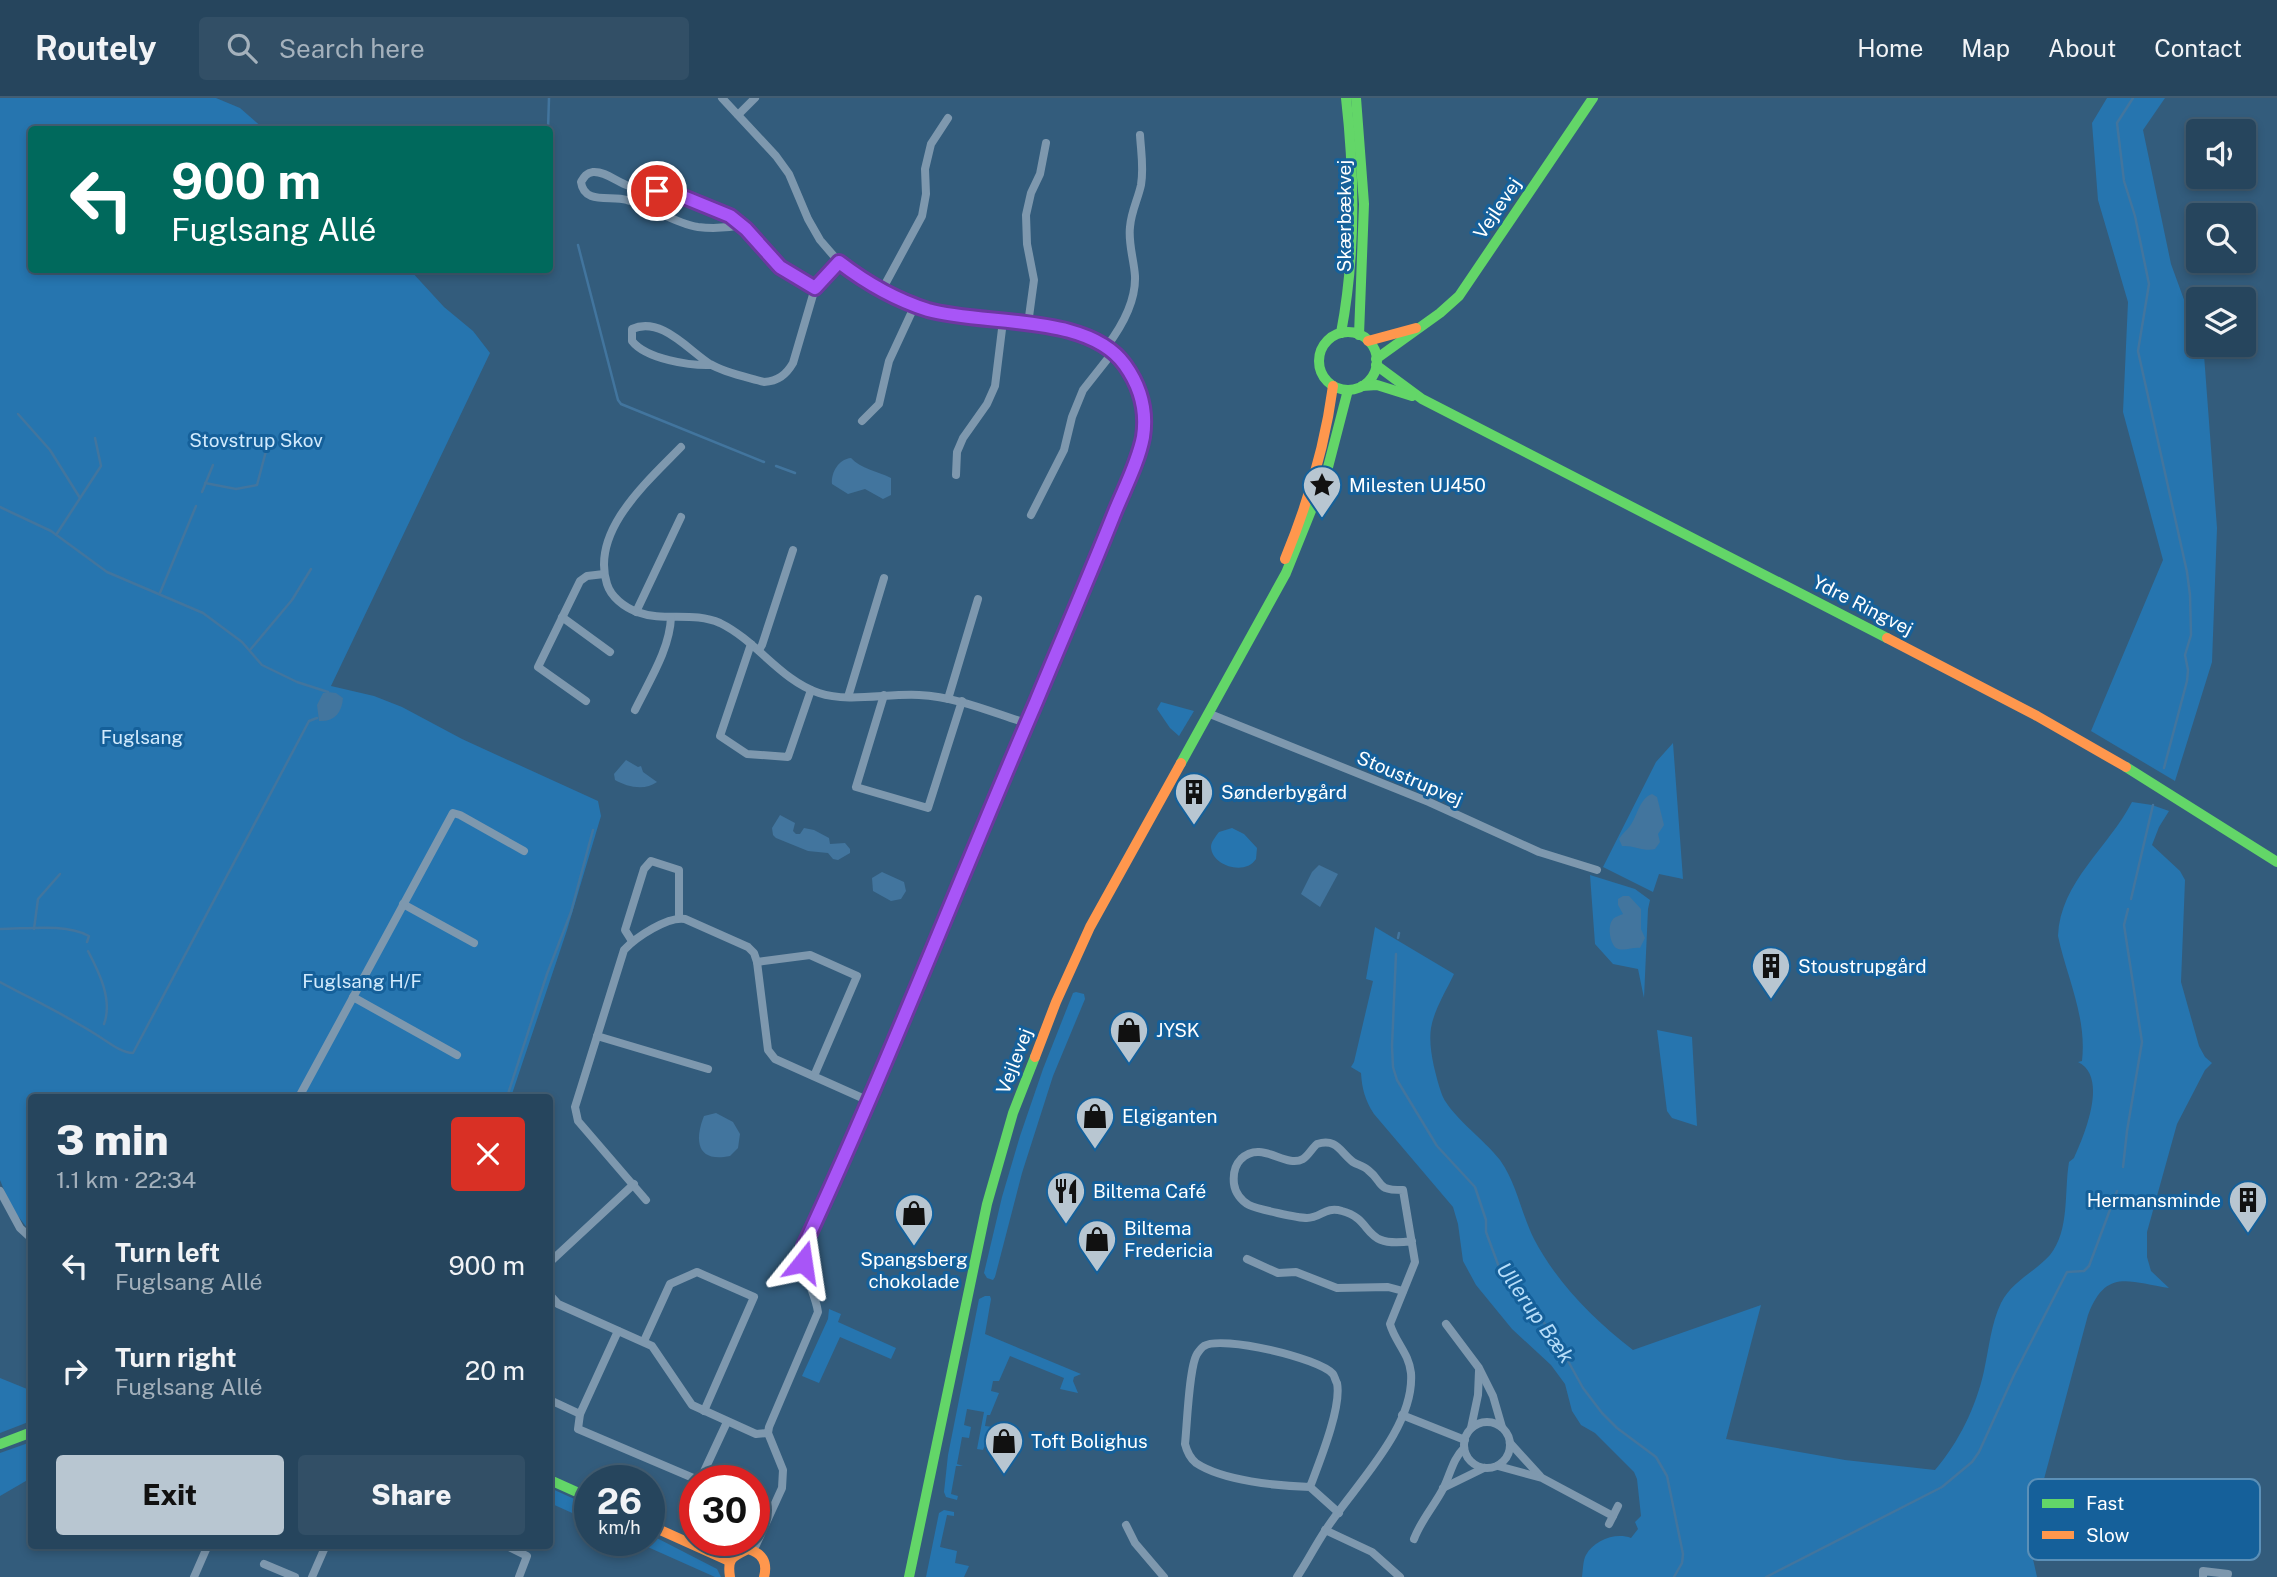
<!DOCTYPE html>
<html lang="en">
<head>
<meta charset="utf-8">
<style>
  :root { --surface:#26455d; --page:#324f66; --text:#f1f3f6; --muted:#a4b1bc; --line:#425d72; --accent:#b8c6d1 }
  body { margin:0; font-family:"Public Sans",sans-serif; background:var(--page); color:var(--text); height:100vh; display:flex; flex-direction:column; font-size:26px; white-space:nowrap }
  * { box-sizing:border-box; margin:0 }
  p { font-size:23px; color:var(--muted) }
  .icon { flex:none; width:38px; height:38px; fill:none; stroke:currentColor; stroke-width:2; stroke-linecap:round; stroke-linejoin:round }
  .map { position:relative; flex:1; overflow:hidden }
  .details { position:absolute; left:28px; top:996px; width:525px; height:455px; display:flex; flex-direction:column; background:var(--surface); border-radius:7px; box-shadow:0 4px 10px #0003,0 0 0 2px var(--line) }
  .details>* { flex:none }
  .guide { position:absolute; left:28px; top:28px; width:525px; height:147px; border-radius:7px; box-shadow:0 4px 10px #0003,0 0 0 2px var(--line); background:#00695c; color:#fff; overflow:hidden }
  .buttons { position:absolute; left:2186px; top:21px; display:grid; gap:14px }
  .buttons a { display:grid; place-items:center; width:70px; height:70px; border-radius:7px; background:var(--surface); box-shadow:0 4px 10px #0003,0 0 0 2px var(--line); font-size:35px }
  .speed { position:absolute; left:574px; top:1367px; display:flex; gap:14px; font-size:35px; font-weight:700; text-align:center }
  .speed>* { display:grid; place-content:center; width:91px; height:91px; border-radius:50%; background:var(--surface); box-shadow:0 4px 10px #0003,0 0 0 2px var(--line); line-height:1 }
  .speed small { font-size:18px; font-weight:400 }
  .speed .limit { border:10px solid #d22; background:#fff; color:#111 }
  .pin { position:absolute; display:grid; place-items:center; width:60px; height:60px; color:#fff; margin:-30px; border:4px solid #fff; border-radius:50%; box-shadow:0 2px 7px #0007 }
  .me { position:absolute; width:77px; margin:-38px; rotate:15deg; stroke-linejoin:round; filter:drop-shadow(0 0 5px #0008) }
  .turn { display:flex; align-items:center; gap:24px; height:147px; padding:0 28px; font-size:32px }
  .turn .icon { width:91px; height:91px; stroke-width:2.5 }
  .turn b { display:block; font-size:49px; line-height:60px }
  .round { display:grid; place-items:center; flex:none; width:74px; height:74px; border-radius:7px; background:var(--page) }
  .headline { display:flex; align-items:center; justify-content:space-between; height:119px; padding:0 28px }
  h1 { font-size:42px; font-weight:800; line-height:52px }
  .action { display:flex; gap:14px; margin-top:auto; padding:14px 28px }
  .action a { flex:1; height:80px; border-radius:7px; background:var(--accent); color:#111; font-size:28px; font-weight:800; line-height:80px; text-align:center }
  .action a+a { background:var(--page); color:var(--text) }
  ul { padding:0; list-style:none }
  li { display:flex; align-items:center; gap:21px; height:105px; padding:0 28px }
  li div { flex:1 }
  li b { display:block; font-size:26px }
  li em { font-style:normal }
  header { display:flex; align-items:center; gap:42px; box-sizing:border-box; height:98px; padding:0 35px; background:var(--surface); border-bottom:2px solid var(--line) }
  header strong { font-size:33px }
  nav { display:flex; gap:38px; margin-inline-start:auto; font-size:24px }
  .search { width:490px; height:63px; background:var(--page); display:flex; align-items:center; gap:18px; box-sizing:border-box; padding:0 24px; border-radius:7px; color:var(--muted); font-size:26px }
  .map>svg:first-child { display:block }
</style>
</head>
<body>
<header>
<strong>Routely</strong>
<div class="search"><svg class="icon" aria-label="search" viewBox="0 0 24 24"><circle cx="10" cy="10" r="6"/><path d="M15 15l6 6"/></svg>Search here</div>
<nav><a>Home</a><a>Map</a><a>About</a><a>Contact</a></nav>
</header>
<div class="map">
<svg width="2277" height="1479" viewBox="0 0 2277 1479">
  <rect width="100%" height="100%" fill="#335c7c"/>
  <g fill="#2675af">
    <path d="M0,0H216L240,10L264,31L32,32V172H410L444,209L473,233L490,255L331,588L374,598L402,609L462,641L598,703L601,718L567,832L511,999H32L31,1135L11,1109L0,1082Z"/>
    <path d="M2107,0H2165L2143,32L2171,166L2198,240V247H2200L2204,257L2217,430L2212,564L2175,683L2091,633L2163,462L2123,314L2128,204L2098,102L2092,25Z"/>
    <path d="M1161,604L1194,613L1179,638L1170,630L1157,611Z"/>
    <path d="M1673,645L1683,781L1659,776L1653,794L1603,769L1656,664Z"/>
    <path d="M2132,704L2152,707L2169,713L2159,729L2152,747L2180,773L2185,782L2181,884L2199,948L2205,959L2212,965L2205,972L2177,1026L2147,1134V1159L2151,1173L2169,1190C2128,1184 2106,1170 2088,1217L2044,1381L2074,1389L2062,1390L2046,1400L2058,1442L2031,1452L2037,1479H1582C1583,1472 1583,1462 1586,1457C1594,1442 1616,1434 1631,1440L1638,1431L1635,1424L1641,1418L1637,1381L1634,1374L1595,1335L1581,1327L1572,1313L1565,1286L1551,1267L1512,1231L1476,1187L1463,1163L1458,1126L1453,1109L1374,1016C1365,1002 1362,991 1361,975L1351,969L1354,964L1373,883L1366,881L1375,829L1454,876C1446,893 1434,912 1431,930C1428,949 1435,975 1441,994C1447,1015 1485,1042 1500,1062C1517,1086 1521,1115 1534,1141C1557,1185 1594,1222 1633,1252L1761,1207L1726,1341L1845,1362L1935,1372C1959,1344 1976,1309 1984,1273C1989,1250 1991,1226 2001,1205C2012,1183 2035,1174 2050,1157C2070,1132 2064,1094 2069,1064L2074,1060C2084,1038 2109,979 2078,964L2082,963C2087,919 2067,880 2058,838C2060,784 2109,749 2132,704Z"/>
    <path d="M1232,730L1244,736L1257,750L1256,761C1245,778 1212,768 1211,749C1211,744 1216,738 1219,734Z"/>
    <path d="M1590,777L1635,791L1650,802L1648,811L1644,900L1638,871L1613,866L1595,846Z"/>
    <path d="M1076,894L1084,896L1085,901L1053,978L1022,1075L995,1179L993,1182L987,1180L984,1175L1002,1099L1020,1038L1043,971L1073,895Z"/>
    <path d="M1657,932L1692,939L1697,1028L1672,1020L1667,1013Z"/>
    <path d="M985,1198H990L991,1201L985,1236L1081,1276L1074,1279L1073,1283L1078,1295L1060,1291L1064,1280L1010,1258L999,1283H993L991,1293L999,1295L990,1317H987L985,1328L993,1329L983,1352L977,1351L984,1314L967,1311L964,1327L971,1329L969,1340L962,1339L957,1366L963,1368H956L951,1396L958,1398L957,1402L946,1399L944,1394L948,1357L979,1201Z"/>
    <path d="M829,1211L841,1216L838,1224L896,1250L891,1261L840,1239L819,1285L802,1278L828,1221Z"/>
    <path d="M0,1280L32,1293L31,1323L0,1335Z"/>
    <path d="M31,1344V1380L0,1398V1355Z"/>
    <path d="M550,1390L590,1408V1423L550,1405Z"/>
    <path d="M944,1412L954,1414V1418L947,1417L940,1449L957,1453L955,1465L969,1468L964,1479H926L939,1415Z"/>
    <path d="M649,1436L717,1471L721,1479H715L632,1442H649Z"/>
  </g>
  <g fill="#42759e">
    <path d="M851,360C861,371 877,373 891,380V397L883,401L865,391L848,396L832,386C831,374 839,361 851,360Z"/>
    <path d="M328,594L336,595L343,600C342,615 334,624 319,623L317,607L323,595Z"/>
    <path d="M626,662L638,669L641,668L643,674L657,684C645,693 627,689 615,682L614,676Z"/>
    <path d="M1652,696L1657,699L1664,727L1658,736L1660,744L1655,751C1644,754 1634,747 1622,748L1619,741C1622,736 1626,733 1630,728C1638,717 1639,701 1652,696Z"/>
    <path d="M780,717L795,725L793,733L796,736H800L804,730L814,732L829,740L830,746L845,745L850,751V755L838,762L833,761L828,755L808,753L776,740L773,737L772,730Z"/>
    <path d="M1319,767L1338,776L1320,809L1301,796L1312,774Z"/>
    <path d="M882,774L904,784L906,793L901,801L891,803L873,793L872,780Z"/>
    <path d="M1623,798H1629L1641,811V831L1645,840L1640,850C1633,849 1623,854 1616,850C1610,845 1607,828 1613,821C1615,819 1620,817 1623,816L1618,807V801Z"/>
    <path d="M716,1015L733,1024L740,1036L738,1050L730,1058C697,1065 694,1043 704,1018Z"/>
  </g>
  <g fill="none" stroke-linecap="round" stroke-linejoin="round">
    <g stroke="#42759e" stroke-width="2.5">
      <path d="M2133,0L2117,25L2124,83L2135,118L2149,186L2138,253L2187,474L2190,497L2191,537L2185,557L2188,572L2187,583L2164,670"/>
      <path d="M548,32L549,0"/>
      <path d="M550,44L551,63"/>
      <path d="M578,147L618,302L621,306L764,364"/>
      <path d="M18,316L50,352L80,400"/>
      <path d="M776,368L795,375"/>
      <path d="M205,385L236,391L257,387L270,338"/>
      <path d="M202,394L213,367"/>
      <path d="M0,409L51,433L107,474L203,515L242,544L262,567L297,584L328,594"/>
      <path d="M56,437L101,368L95,340"/>
      <path d="M160,495L196,408"/>
      <path d="M250,552L292,502L311,471"/>
      <path d="M2131,801L2153,707"/>
      <path d="M0,831C27,831 65,825 89,838L87,844"/>
      <path d="M34,831L38,801L60,776"/>
      <path d="M1398,840L1399,835"/>
      <path d="M88,853C99,874 113,902 104,926"/>
      <path d="M1396,856L1392,948L1393,969L1397,982L1437,1048L1475,1089L1486,1122V1134L1499,1169L1553,1236L1583,1290L1602,1315L1617,1330L1656,1359L1667,1378L1683,1456L1682,1465L1674,1479"/>
      <path d="M0,884C35,903 70,919 103,941C112,947 123,955 133,955L309,623L317,620"/>
      <path d="M507,999L547,876L571,814L593,732"/>
      <path d="M2123,1069L2127,1033L2142,944L2124,827L2128,811"/>
      <path d="M1766,1479L1942,1389L1972,1364L1979,1354L2014,1277L2067,1174L2084,1173L2089,1168L2117,1093"/>
    </g>
    <g stroke="#7e98ae" stroke-width="8">
      <path d="M722,0L776,58L789,76L808,121L820,142L839,164L882,192L930,212L1062,231L1087,237L1107,248L1124,265L1142,301L1145,322L1142,342L1134,367L1084,494L921,875L869,1003L804,1148C798,1170 815,1192 818,1214L769,1329L768,1335L783,1372L782,1390L756,1447"/>
      <path d="M738,17L755,0"/>
      <path d="M662,116L667,95"/>
      <path d="M742,127C727,130 713,131 698,129C673,125 652,108 627,102C611,97 584,107 581,84C584,79 586,75 593,74C605,73 617,84 629,88C671,101 710,98 746,131L780,169L815,190"/>
      <path d="M882,192L922,118L926,96L925,71L931,46L948,20"/>
      <path d="M1028,226L1034,182L1027,146L1026,117L1031,95L1040,76L1046,45"/>
      <path d="M1107,248C1122,228 1136,204 1135,178C1134,162 1128,145 1130,129C1131,114 1138,101 1141,87C1144,70 1141,54 1140,37"/>
      <path d="M712,267C690,268 646,261 632,243V231C661,218 688,252 710,266C725,275 747,279 764,284C778,283 786,277 793,265L815,190L839,164"/>
      <path d="M862,323L879,306L889,263L915,207"/>
      <path d="M681,349C648,383 590,433 607,486C611,499 624,509 637,514C664,524 693,513 720,525C757,543 780,582 819,595C848,605 889,595 919,597C958,599 991,614 1026,625"/>
      <path d="M956,377L957,354L963,340L987,306L995,288L1003,223"/>
      <path d="M1031,417L1064,352L1072,319L1083,292L1113,254"/>
      <path d="M636,514L681,419"/>
      <path d="M562,519L610,554"/>
      <path d="M751,546L720,638L747,656L788,659L811,592"/>
      <path d="M759,552L762,547L793,452"/>
      <path d="M884,597L856,689L928,710L962,603"/>
      <path d="M848,599L884,480"/>
      <path d="M948,601L978,501"/>
      <path d="M586,603L538,569L580,483L587,478L604,476"/>
      <path d="M635,612C649,583 670,551 671,519"/>
      <path d="M1210,616L1429,704L1539,754L1597,772"/>
      <path d="M403,806L474,845"/>
      <path d="M632,843L625,832L644,771L651,763L679,772V820"/>
      <path d="M757,864L810,857L857,878L814,978"/>
      <path d="M353,899L457,957"/>
      <path d="M597,938L708,971"/>
      <path d="M299,999L453,715L460,717L524,753"/>
      <path d="M0,1093L20,1130L32,1141"/>
      <path d="M646,1102L578,1023L575,1009L624,852C636,839 668,818 685,821L748,849L754,855L757,864L768,952L775,961L869,1003"/>
      <path d="M1247,1161L1278,1175L1296,1174L1337,1190L1388,1189L1403,1193"/>
      <path d="M550,1164L634,1086"/>
      <path d="M550,1197L558,1206L652,1248L692,1307L756,1336L768,1335"/>
      <path d="M1446,1226L1479,1270L1493,1298L1502,1329"/>
      <path d="M618,1233L580,1316L578,1331L698,1382"/>
      <path d="M644,1243L670,1186L697,1174L754,1199L704,1313"/>
      <path d="M550,1302L580,1316"/>
      <path d="M1402,1317L1465,1342"/>
      <circle cx="1487" cy="1347" r="23"/>
      <path d="M1471,1330L1478,1297L1479,1273"/>
      <path d="M1510,1345L1540,1378"/>
      <path d="M1498,1368L1542,1380L1613,1418"/>
      <path d="M700,1382L727,1324"/>
      <path d="M1310,1389C1278,1388 1223,1383 1196,1365C1190,1360 1187,1354 1185,1346C1187,1328 1189,1269 1197,1256C1199,1253 1201,1250 1204,1248C1222,1237 1319,1260 1333,1276C1334,1277 1336,1284 1337,1285C1342,1309 1319,1365 1310,1389L1339,1415"/>
      <path d="M1443,1390L1484,1370"/>
      <path d="M1609,1426L1618,1408"/>
      <path d="M1126,1427L1135,1445L1164,1479"/>
      <path d="M1325,1432L1372,1454L1400,1479"/>
      <path d="M1414,1441C1421,1422 1435,1407 1444,1389C1451,1374 1453,1361 1464,1350"/>
      <path d="M505,1447L527,1458L519,1479"/>
      <path d="M264,1466L295,1479"/>
      <path d="M194,1479L208,1447"/>
      <path d="M312,1479L326,1447"/>
      <path d="M1297,1479C1307,1464 1315,1448 1325,1433C1352,1390 1415,1331 1411,1275C1409,1255 1395,1244 1390,1226L1415,1164L1403,1092C1374,1092 1385,1085 1368,1072C1364,1068 1358,1067 1353,1064C1340,1054 1337,1040 1317,1046C1312,1050 1309,1057 1303,1061C1285,1071 1262,1041 1241,1061C1235,1067 1233,1077 1234,1086C1235,1094 1241,1103 1249,1107C1257,1111 1298,1120 1307,1120C1321,1120 1325,1108 1342,1113C1376,1122 1360,1151 1412,1143"/>
      <path d="M2203,1479V1473L2228,1476L2227,1479"/>
    </g>
    <g stroke="#63d668" stroke-width="10">
      <path d="M1356,0L1364,106L1359,237"/>
      <circle cx="1348" cy="263" r="29"/>
      <path d="M1341,235C1356,156 1355,79 1346,0"/>
      <path d="M1376,261L1440,215L1459,198L1593,0"/>
      <path d="M1376,267L1422,301L1887,540"/>
      <path d="M1362,288L1377,287L1412,298"/>
      <path d="M1181,665L1286,475L1327,373L1348,292"/>
      <path d="M2126,669L2277,764"/>
      <path d="M0,1346L32,1334"/>
      <path d="M550,1382L590,1400"/>
      <path d="M909,1479L987,1106L1013,1015L1035,959"/>
    </g>
    <g stroke="#ff974d" stroke-width="10">
      <path d="M1368,243L1416,230"/>
      <path d="M1285,461C1308,405 1325,348 1333,288"/>
      <path d="M1887,540L2037,618L2126,669"/>
      <path d="M1035,959L1056,904L1090,829L1181,665"/>
      <path d="M649,1427L729,1463"/>
      <path d="M730,1479C727,1460 732,1459 748,1451C762,1455 768,1464 764,1479"/>
    </g>
  </g>
  <g fill="none" stroke-linecap="round" stroke-linejoin="round">
    <g stroke="#6d37a1" stroke-width="18">
      <path id="route" d="M657,93L686,100L730,118L746,131L780,169L815,190L839,164C865,184 896,202 928,212C985,228 1088,215 1125,267C1140,288 1147,313 1143,339C1138,365 1124,391 1114,416C1089,479 1062,541 1036,604C958,785 887,969 804,1148L803,1164"/>
    </g>
    <use href="#route" stroke="#a855f7" stroke-width="12"/>
  </g>
  <defs>
    <g id="sight-pin" transform="scale(2.0125)"><path d="M0 17L-7.5 6A9.5 9.5 0 1 1 7.5 6Z" fill="#b8c6d1" stroke="#15609a"/><path d="M0-6L1.8-2.2L6-1.7L2.9 1.2L3.7 5.4L0 3.3L-3.7 5.4L-2.9 1.2L-6-1.7L-1.8-2.2Z" fill="#111"/></g>
    <g id="building-pin" transform="scale(2.0125)"><path d="M0 17L-7.5 6A9.5 9.5 0 1 1 7.5 6Z" fill="#b8c6d1" stroke="#15609a"/><path d="M-4-6H4V6H1V3H-1V6H-4ZM-2.5-4.3h1.7v1.8h-1.7ZM.8-4.3h1.7v1.8H.8ZM-2.5-1h1.7V.8h-1.7ZM.8-1h1.7V.8H.8Z" fill="#111"/></g>
    <g id="shop-pin" transform="scale(2.0125)"><path d="M0 17L-7.5 6A9.5 9.5 0 1 1 7.5 6Z" fill="#b8c6d1" stroke="#15609a"/><path d="M-5-2.5h2.3a2.7 3.5 0 0 1 5.4 0H5L5.5 6h-11ZM-1.5-2.5h3a1.5 2.3 0 0 0-3 0Z" fill="#111"/></g>
    <g id="restaurant-pin" transform="scale(2.0125)"><path d="M0 17L-7.5 6A9.5 9.5 0 1 1 7.5 6Z" fill="#b8c6d1" stroke="#15609a"/><path d="M-5-6h1v4h1v-4h1v4h1v-4h1v5L-1.5 .5V6h-2V.5L-5-1ZM5-6V6H3V1.5H1.5Q1.5-4 5-6Z" fill="#111"/></g>
  </defs>
  <g fill-rule="evenodd">
    <use href="#sight-pin" x="1322" y="387"/>
    <use href="#building-pin" x="1194" y="694"/>
    <use href="#building-pin" x="1771" y="868"/>
    <use href="#shop-pin" x="1129" y="932"/>
    <use href="#shop-pin" x="1095" y="1018"/>
    <use href="#restaurant-pin" x="1066" y="1093"/>
    <use href="#building-pin" x="2248" y="1102"/>
    <use href="#shop-pin" x="914" y="1115"/>
    <use href="#shop-pin" x="1097" y="1141"/>
    <use href="#shop-pin" x="1004" y="1343"/>
  </g>
  <g text-anchor="middle" stroke-width="6" stroke-linejoin="round" paint-order="stroke">
    <g font-size="19" fill="#fff" stroke="#15609a">
      <text transform="translate(1497 110) rotate(-56)" y="7">Vejlevej</text>
      <text transform="translate(1344 118) rotate(-90)" y="7">Skærbækvej</text>
      <text transform="translate(1863 507) rotate(27)" y="7">Ydre Ringvej</text>
      <text transform="translate(1410 680) rotate(23)" y="7">Stoustrupvej</text>
      <text transform="translate(1014 963) rotate(-69)" y="7">Vejlevej</text>
    </g>
    <g font-size="19" fill="#d1eafd" stroke="#15609a">
      <text x="256" y="349">Stovstrup Skov</text>
      <text x="142" y="646">Fuglsang</text>
      <text x="362" y="890">Fuglsang H/F</text>
    </g>
    <g font-size="19" fill="#fff" stroke="#15609a" text-anchor="start">
      <text x="1349" y="394">Milesten UJ450</text>
      <text x="1221" y="701">Sønderbygård</text>
      <text x="1798" y="875">Stoustrupgård</text>
      <text x="1156" y="939">JYSK</text>
      <text x="1122" y="1025">Elgiganten</text>
      <text x="1093" y="1100">Biltema Café</text>
      <text x="2221" y="1109" text-anchor="end">Hermansminde</text>
      <text x="1124" y="1137">Biltema<tspan x="1124" dy="22">Fredericia</tspan></text>
      <text x="914" y="1168" text-anchor="middle">Spangsberg<tspan x="914" dy="22">chokolade</tspan></text>
      <text x="1031" y="1350">Toft Bolighus</text>
    </g>
    <g font-size="21" font-style="italic" fill="#b6ddf9" stroke="#15609a">
      <text transform="translate(1535 1215) rotate(55)" y="7">Ullerup Bæk</text>
    </g>
  </g>
  <rect x="2028" y="1381" width="232" height="81" rx="10" fill="#15609a" stroke="#5b90b8" stroke-width="2"/>
  <rect x="2042" y="1401" width="32" height="9" fill="#63d668"/>
  <rect x="2042" y="1433" width="32" height="8" fill="#ff974d"/>
  <g font-size="19" fill="#fff">
    <text x="2086" y="1412">Fast</text>
    <text x="2086" y="1444">Slow</text>
  </g>
</svg>
<div class="buttons">
<a><svg class="icon" aria-label="sound" viewBox="0 0 24 24"><path d="M4 9h4l5-4v14l-5-4H4zM17 9q2 3 0 6"/></svg></a>
<a><svg class="icon" aria-label="search" viewBox="0 0 24 24"><circle cx="10" cy="10" r="6"/><path d="M15 15l6 6"/></svg></a>
<a><svg class="icon" aria-label="layers" viewBox="0 0 24 24"><path d="M12 4l9 5-9 5-9-5zM3 14l9 5 9-5"/></svg></a>
</div>
<div class="speed"><div>26<small>km/h</small></div><div class="limit">30</div></div>
<div class="pin" style="left:657px;top:93px;background:#d93025"><svg class="icon" aria-label="arrive" viewBox="0 0 24 24"><path d="M6 21V4h12l-3 4 3 4H6"/></svg></div>
<svg class="me" style="left:803px;top:1164px" viewBox="-20 -20 40 40"><path d="M0-17L14 15 0 8-14 15z" fill="#a855f7" stroke="#fff" stroke-width="4"/></svg>
<div class="guide">
<div class="turn"><svg class="icon" aria-label="left" viewBox="0 0 24 24"><path d="M17 20v-9H6M10 6l-5 5 5 5"/></svg><div><b>900 m</b>Fuglsang Allé</div></div>
</div>
<section class="details">
<div class="headline"><div><h1>3 min</h1><p>1.1 km · 22:34</p></div><a class="round" style="background:#d93025;color:#fff"><svg class="icon" aria-label="close" viewBox="0 0 24 24"><path d="M6 6l12 12M18 6L6 18"/></svg></a></div>
<ul>
<li><svg class="icon" aria-label="left" viewBox="0 0 24 24"><path d="M17 20v-9H6M10 6l-5 5 5 5"/></svg><div><b>Turn left</b><p>Fuglsang Allé</p></div><em>900 m</em></li>
<li><svg class="icon" aria-label="right" viewBox="0 0 24 24"><path d="M7 20v-9h11M14 6l5 5-5 5"/></svg><div><b>Turn right</b><p>Fuglsang Allé</p></div><em>20 m</em></li>
</ul>
<div class="action"><a>Exit</a><a>Share</a></div>
</section>
</div>
</body>
</html>
